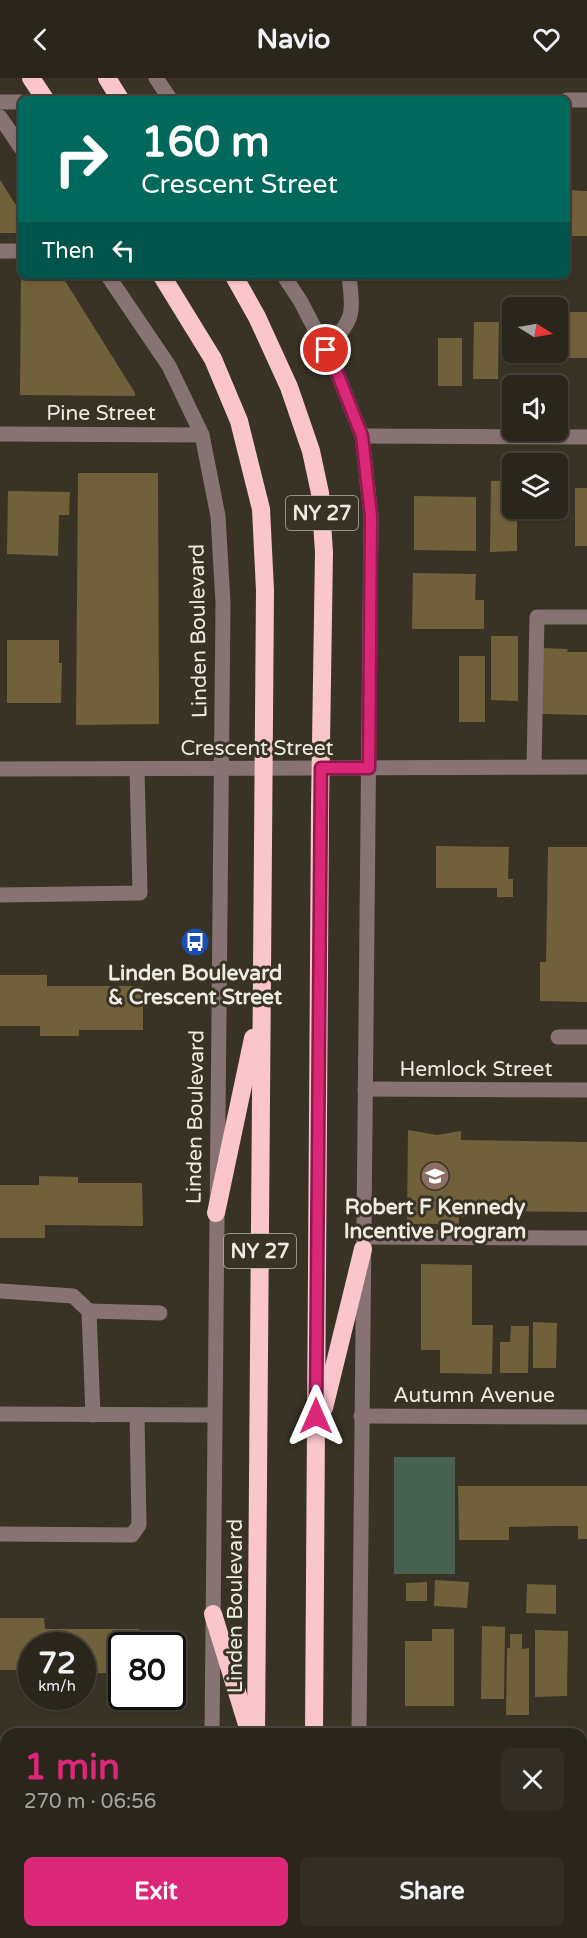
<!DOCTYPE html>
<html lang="en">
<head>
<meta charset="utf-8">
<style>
  :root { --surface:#2b261c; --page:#332e25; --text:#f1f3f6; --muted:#a6a5a3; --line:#47433b; --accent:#db2777 }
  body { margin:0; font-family:"Varela Round",sans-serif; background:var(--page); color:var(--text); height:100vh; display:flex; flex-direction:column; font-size:22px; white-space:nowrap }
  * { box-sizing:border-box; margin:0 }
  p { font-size:20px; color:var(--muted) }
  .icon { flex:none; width:33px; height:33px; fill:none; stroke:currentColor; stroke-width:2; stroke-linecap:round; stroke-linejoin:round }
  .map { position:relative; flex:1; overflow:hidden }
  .drawer { position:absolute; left:0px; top:1650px; width:588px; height:210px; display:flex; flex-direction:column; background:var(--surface); border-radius:18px 18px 0 0; box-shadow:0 2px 4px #0004,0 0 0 2px var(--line) }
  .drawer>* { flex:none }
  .guide { position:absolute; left:18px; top:18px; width:552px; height:183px; border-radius:9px; box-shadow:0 2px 4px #0004,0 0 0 2px var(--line); background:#00695c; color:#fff; overflow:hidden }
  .needle { width:39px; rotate:101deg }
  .buttons { position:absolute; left:502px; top:219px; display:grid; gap:12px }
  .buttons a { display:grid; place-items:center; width:66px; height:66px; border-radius:9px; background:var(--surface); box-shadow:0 2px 4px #0004,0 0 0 2px var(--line); font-size:30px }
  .speed { position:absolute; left:18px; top:1554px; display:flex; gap:12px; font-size:30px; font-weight:700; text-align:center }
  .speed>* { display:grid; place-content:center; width:78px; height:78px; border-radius:50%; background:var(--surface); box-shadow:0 2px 4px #0004,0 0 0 2px var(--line); line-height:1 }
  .speed small { font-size:15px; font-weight:400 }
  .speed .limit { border:3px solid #111; border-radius:9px; background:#fff; color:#111 }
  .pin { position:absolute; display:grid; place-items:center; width:51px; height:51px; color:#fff; margin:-26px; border:3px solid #fff; border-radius:50%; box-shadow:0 2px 6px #0007 }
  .me { position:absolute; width:66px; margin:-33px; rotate:0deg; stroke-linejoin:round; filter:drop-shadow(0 0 4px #0008) }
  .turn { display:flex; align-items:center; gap:21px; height:126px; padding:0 24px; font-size:27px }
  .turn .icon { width:78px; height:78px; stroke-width:2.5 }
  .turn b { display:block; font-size:42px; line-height:51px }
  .then { display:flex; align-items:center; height:57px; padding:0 24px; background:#0003; gap:12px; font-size:22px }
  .round { display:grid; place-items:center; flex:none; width:63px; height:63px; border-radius:9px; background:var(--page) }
  .overview { display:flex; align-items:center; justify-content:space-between; height:102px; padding:0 24px }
  h1 { font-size:36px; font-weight:700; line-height:45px; color:var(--accent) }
  .button { display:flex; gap:12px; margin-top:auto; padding:12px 24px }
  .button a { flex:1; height:69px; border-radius:9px; background:var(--accent); color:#fff; font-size:24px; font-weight:700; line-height:69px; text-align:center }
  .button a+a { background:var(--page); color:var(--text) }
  header { display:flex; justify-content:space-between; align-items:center; height:78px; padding:0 24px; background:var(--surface); font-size:27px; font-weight:700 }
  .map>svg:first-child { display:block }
</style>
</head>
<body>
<header><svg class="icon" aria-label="back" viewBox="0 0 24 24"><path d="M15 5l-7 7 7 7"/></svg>Navio<svg class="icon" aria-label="heart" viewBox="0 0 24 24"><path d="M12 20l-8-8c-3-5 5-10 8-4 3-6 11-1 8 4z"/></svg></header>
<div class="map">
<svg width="587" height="1860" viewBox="0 0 587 1860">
  <rect width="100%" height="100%" fill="#393325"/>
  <rect fill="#476050" x="394" y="1379" width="61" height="117"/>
  <g fill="#70613a">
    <path d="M0,102L21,135V155H0Z"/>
    <path d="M567,112L587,113V158H567Z"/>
    <path d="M21,198H62L135,315V318L20,317Z"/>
    <path d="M511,217H532V230H513V276L511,277Z"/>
    <path d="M558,234H587V280H532V274H558Z"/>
    <path d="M474,244H499L498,301H473Z"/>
    <rect x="438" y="260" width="24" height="48"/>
    <path d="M78,395H158L159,646L76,647Z"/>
    <path d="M513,402V430H517V473L490,474L491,403Z"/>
    <rect x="575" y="410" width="12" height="58"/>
    <path d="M8,413L70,414L69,437H59L58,478L7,476Z"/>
    <path d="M414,418L476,419V473L414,472Z"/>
    <path d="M413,495L476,496L475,522H484V551H412Z"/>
    <path d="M491,558H518V623L491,622Z"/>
    <path d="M7,562H59V585H62L61,625H7Z"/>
    <path d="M542,570L568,571L567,574H587V637L541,636Z"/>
    <rect x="459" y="578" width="26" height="66"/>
    <path d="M436,768L509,769L508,801H513V819H497V810H436Z"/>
    <path d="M548,769H587V924L540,923V884H546Z"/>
    <path d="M0,897H47V908H143V952H79V958H40V948H0Z"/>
    <path d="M408,1052L437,1057L461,1053V1062L587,1064V1134L467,1133V1139H459V1146H407Z"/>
    <path d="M39,1098L78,1099V1105H142L143,1148L45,1147V1160H0V1107H39Z"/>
    <path d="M421,1186L472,1187V1247H493L492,1296L440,1295V1272H421Z"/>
    <path d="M533,1244L557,1245L556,1290H533Z"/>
    <path d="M511,1248H529L528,1295H500V1264H510Z"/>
    <path d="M458,1408H587V1461H578V1448H555L509,1449V1462H459Z"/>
    <path d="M435,1502L469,1504L467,1530L434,1528Z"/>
    <path d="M427,1504V1523H406V1505Z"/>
    <path d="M527,1506L556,1507V1536L526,1535Z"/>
    <path d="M0,1540H44L45,1551H139V1568H122V1595H82V1568H32V1592H0Z"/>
    <path d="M482,1548L505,1549L504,1621H481Z"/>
    <path d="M432,1551H454V1628H405V1563H432Z"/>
    <path d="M535,1552L568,1553L567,1618L535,1619Z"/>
    <path d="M510,1556H522V1571L529,1570V1637H506L507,1570H510Z"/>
    <rect x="0" y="1751" width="6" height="51"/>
    <rect x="582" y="1764" width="5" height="68"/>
  </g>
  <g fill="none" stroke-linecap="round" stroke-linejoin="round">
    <g stroke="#877274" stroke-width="15">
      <path d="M156,0L170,21"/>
      <path d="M567,22H587"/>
      <path d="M0,24H21"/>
      <path d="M0,39L21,70"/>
      <path d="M0,173H21"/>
      <path d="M108,198L169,288L202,357L218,438L223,525L212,1656"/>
      <path d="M284,198L301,224L336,292L362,358L371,438L359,1656"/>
      <path d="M326,272C353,240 354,241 349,198"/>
      <path d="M0,356L202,357"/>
      <path d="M362,358L587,359"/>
      <path d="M534,689L537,539H587"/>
      <path d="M0,691L587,689"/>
      <path d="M0,817L140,815L137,691"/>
      <path d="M558,959H587"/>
      <path d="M365,1011L587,1012"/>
      <path d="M363,1159L587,1160"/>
      <path d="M0,1213L73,1218L89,1233L93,1337"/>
      <path d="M89,1233L160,1235"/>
      <path d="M0,1336L214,1337"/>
      <path d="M361,1338L587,1339"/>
      <path d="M0,1456L132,1457L139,1447L137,1337"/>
      <path d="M582,1675H587"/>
      <path d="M358,1858L405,1857L431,1860"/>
      <path d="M210,1860V1854"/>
    </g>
    <g stroke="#fac6cc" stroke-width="18">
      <path d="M31,0L45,21"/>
      <path d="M107,0L120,21"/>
      <path d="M162,198L213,281L239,343L261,431L265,512L256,1656"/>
      <path d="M234,198L257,239L289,309L311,373L320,415L324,474L320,729L314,1656"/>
      <path d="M216,1135L253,960"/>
      <path d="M324,1330L363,1171"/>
      <path d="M213,1536L250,1656"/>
      <path d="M255,1860V1854"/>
      <path d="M313,1860V1854"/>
    </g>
  </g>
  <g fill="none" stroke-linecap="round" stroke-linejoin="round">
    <g stroke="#8e194d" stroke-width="15">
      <path id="route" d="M316,1338L321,690H369L371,438L362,358L336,292L326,272"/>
    </g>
    <use href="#route" stroke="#db2777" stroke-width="10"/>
  </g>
  <defs>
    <g id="bus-disc" transform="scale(1.5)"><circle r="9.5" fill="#1a4fb4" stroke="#393325"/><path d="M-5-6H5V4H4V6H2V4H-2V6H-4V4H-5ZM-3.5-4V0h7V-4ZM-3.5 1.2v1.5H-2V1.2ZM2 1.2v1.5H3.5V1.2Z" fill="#fff"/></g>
    <g id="school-disc" transform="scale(1.5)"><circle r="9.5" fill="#8d6e63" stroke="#393325"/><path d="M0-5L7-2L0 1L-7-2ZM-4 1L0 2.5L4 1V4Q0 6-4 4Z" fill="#fff"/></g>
  </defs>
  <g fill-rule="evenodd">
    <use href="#bus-disc" x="195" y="864"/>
    <use href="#school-disc" x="435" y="1098"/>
  </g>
  <g text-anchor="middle" stroke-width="6" stroke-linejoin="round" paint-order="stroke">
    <g fill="#393325" stroke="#b8b4a9" stroke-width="1.5">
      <rect x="286" y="418" width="72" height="34" rx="4.5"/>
      <rect x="224" y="1156" width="72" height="34" rx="4.5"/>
    </g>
    <g font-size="20" font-weight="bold" fill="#eeebe2">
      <text x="322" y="442">NY 27</text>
      <text x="260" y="1180">NY 27</text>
    </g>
    <g font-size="21" fill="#eeebe2" stroke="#393325">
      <text x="101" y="342">Pine Street</text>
      <text transform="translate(198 553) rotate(-91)" y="7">Linden Boulevard</text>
      <text x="257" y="677">Crescent Street</text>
      <text x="476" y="998">Hemlock Street</text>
      <text transform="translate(195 1039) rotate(-89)" y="7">Linden Boulevard</text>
      <text x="474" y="1324">Autumn Avenue</text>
      <text transform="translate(235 1528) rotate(-90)" y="7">Linden Boulevard</text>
    </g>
    <g font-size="21" font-weight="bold" fill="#eeebe2" stroke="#393325">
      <text x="195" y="902">Linden Boulevard<tspan x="195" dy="24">&amp; Crescent Street</tspan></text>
      <text x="435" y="1136">Robert F Kennedy<tspan x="435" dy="24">Incentive Program</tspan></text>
    </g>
  </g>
</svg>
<div class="buttons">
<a><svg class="needle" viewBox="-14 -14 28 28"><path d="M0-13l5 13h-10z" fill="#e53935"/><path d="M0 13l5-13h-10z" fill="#a6a5a3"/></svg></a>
<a><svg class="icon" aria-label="sound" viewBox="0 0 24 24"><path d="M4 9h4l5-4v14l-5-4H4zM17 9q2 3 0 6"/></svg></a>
<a><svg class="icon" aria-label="layers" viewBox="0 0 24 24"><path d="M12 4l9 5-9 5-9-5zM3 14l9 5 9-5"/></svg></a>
</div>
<div class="speed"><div>72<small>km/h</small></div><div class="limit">80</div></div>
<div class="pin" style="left:326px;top:272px;background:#d93025"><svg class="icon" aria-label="arrive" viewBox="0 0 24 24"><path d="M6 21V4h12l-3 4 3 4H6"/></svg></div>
<svg class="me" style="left:316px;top:1338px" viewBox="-20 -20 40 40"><path d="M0-17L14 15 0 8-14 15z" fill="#db2777" stroke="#fff" stroke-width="4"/></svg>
<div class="guide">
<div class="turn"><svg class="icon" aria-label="right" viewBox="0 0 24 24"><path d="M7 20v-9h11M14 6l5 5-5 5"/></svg><div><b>160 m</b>Crescent Street</div></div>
<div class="then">Then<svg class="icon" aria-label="left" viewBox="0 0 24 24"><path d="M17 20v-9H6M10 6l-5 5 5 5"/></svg></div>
</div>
<section class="drawer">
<div class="overview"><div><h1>1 min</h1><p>270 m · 06:56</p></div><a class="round"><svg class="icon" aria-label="close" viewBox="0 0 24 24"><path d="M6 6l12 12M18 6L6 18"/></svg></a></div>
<div class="button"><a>Exit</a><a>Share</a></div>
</section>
</div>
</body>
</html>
